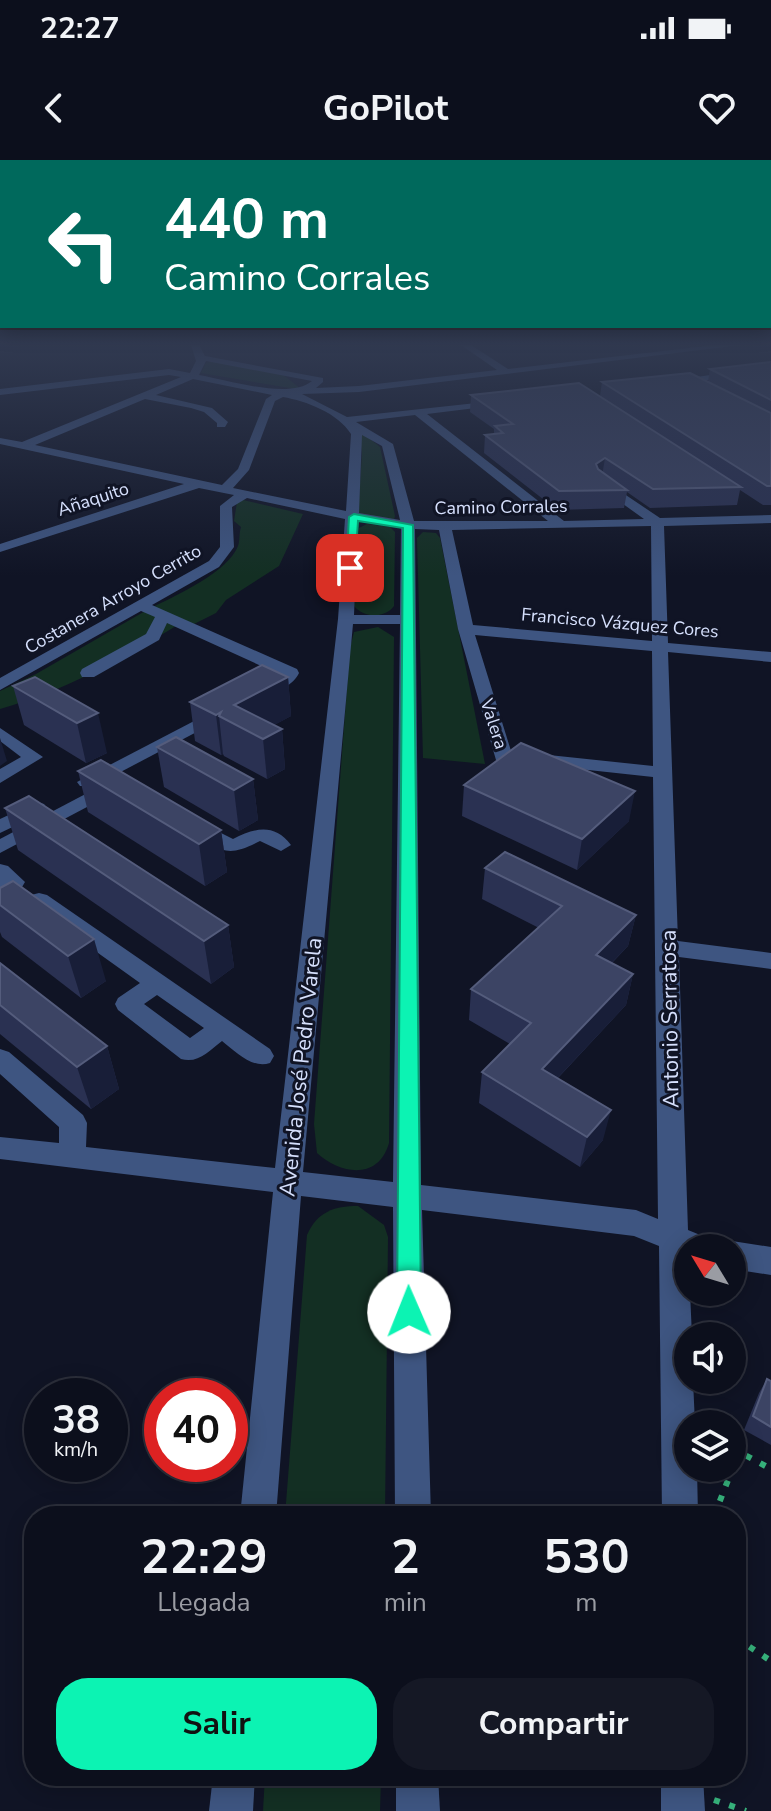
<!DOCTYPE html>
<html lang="es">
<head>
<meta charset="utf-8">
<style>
  :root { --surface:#0c0f1c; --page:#151825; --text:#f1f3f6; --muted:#9a9ca3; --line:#2c2f3b; --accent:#0cf3b3 }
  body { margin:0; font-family:"Nunito Sans",sans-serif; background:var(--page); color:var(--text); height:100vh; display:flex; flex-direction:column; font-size:30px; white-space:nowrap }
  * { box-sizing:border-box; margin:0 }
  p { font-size:26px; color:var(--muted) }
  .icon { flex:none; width:44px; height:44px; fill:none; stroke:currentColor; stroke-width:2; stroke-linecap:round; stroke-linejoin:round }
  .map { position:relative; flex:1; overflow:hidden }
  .side { position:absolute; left:24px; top:1346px; width:722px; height:280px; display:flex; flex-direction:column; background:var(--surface); border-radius:32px; box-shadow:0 4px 20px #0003,0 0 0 2px var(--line) }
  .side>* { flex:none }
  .guide { position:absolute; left:0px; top:0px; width:772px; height:168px; box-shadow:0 4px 20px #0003,0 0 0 2px var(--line); background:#00695c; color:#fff; overflow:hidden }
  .needle { width:52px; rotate:308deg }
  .fabs { position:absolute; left:674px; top:1074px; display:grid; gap:16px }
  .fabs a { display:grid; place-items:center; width:72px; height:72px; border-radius:50%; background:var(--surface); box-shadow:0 4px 20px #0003,0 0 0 2px var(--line); font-size:40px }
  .speed { position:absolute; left:24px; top:1218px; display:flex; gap:16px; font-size:40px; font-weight:700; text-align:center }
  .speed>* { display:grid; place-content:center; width:104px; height:104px; border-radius:50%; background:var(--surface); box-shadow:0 4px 20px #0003,0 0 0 2px var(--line); line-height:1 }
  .speed small { font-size:20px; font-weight:400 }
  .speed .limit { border:12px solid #d22; background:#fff; color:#111 }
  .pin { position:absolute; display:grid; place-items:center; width:68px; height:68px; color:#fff; margin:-34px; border-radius:16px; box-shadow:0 4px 12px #0006 }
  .me { position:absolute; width:88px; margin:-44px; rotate:359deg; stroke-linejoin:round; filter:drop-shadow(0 0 6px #0008) }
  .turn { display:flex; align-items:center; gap:28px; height:168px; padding:0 32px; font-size:36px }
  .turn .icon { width:104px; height:104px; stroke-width:2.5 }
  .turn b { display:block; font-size:56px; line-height:68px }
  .eta { display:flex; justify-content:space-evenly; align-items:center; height:136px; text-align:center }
  .eta b { font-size:48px; font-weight:700; line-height:56px }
  .cta { display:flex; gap:16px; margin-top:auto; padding:16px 32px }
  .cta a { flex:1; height:92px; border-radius:32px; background:var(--accent); color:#111; font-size:32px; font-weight:700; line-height:92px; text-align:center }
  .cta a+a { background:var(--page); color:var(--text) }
  .status { display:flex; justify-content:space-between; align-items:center; height:56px; padding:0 40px; background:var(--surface); direction:ltr }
  .status svg { height:22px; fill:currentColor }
  header { display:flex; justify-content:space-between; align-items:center; height:104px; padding:0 32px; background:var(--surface); font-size:36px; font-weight:700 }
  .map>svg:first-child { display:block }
</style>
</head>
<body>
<div class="status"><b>22:27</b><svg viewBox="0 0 49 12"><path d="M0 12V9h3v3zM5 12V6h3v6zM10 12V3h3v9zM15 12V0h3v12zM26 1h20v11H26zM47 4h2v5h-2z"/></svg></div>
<header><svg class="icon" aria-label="back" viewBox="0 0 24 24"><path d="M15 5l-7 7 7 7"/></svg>GoPilot<svg class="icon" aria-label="heart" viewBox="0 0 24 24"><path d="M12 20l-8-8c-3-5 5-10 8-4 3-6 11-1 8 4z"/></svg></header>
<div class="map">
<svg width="771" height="1651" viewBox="0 0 771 1651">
  <rect width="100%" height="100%" fill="#101425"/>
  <g fill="#132f23">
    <path d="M212,201L281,213L302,230L201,213L206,203Z"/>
    <path d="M359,270L380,287L395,356L394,360L358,354L362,294Z"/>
    <path d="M243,340L303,354L279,406L226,440L216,453L190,466L153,447C177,435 228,412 238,386C240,381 239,373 241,367L234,361L237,342Z"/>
    <path d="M367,364L390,367L395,372L394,446C384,459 364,458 354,446L359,368Z"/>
    <path d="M423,372L436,373L440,378L485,604L423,598L417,378Z"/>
    <path d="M147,450L176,466C116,502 68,529 0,549V531L36,514Z"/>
    <path d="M378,467L394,477L389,983C378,1021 340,1014 317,993L314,964L350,488L354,472Z"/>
    <path d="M358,1046L384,1065L388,1077L385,1356H285L307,1075C317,1052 334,1046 358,1046Z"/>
    <path d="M265,1616H381L380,1651H263Z"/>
  </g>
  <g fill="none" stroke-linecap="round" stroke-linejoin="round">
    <g stroke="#36b17b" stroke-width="6" stroke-dasharray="6 10" stroke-linecap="butt">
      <path d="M732,1288L771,1309"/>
      <path d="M714,1356L739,1292"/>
      <path d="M736,1478L771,1501"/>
      <path d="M714,1640L746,1651"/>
    </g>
    <g fill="#3e5581" fill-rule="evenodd">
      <path d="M191,185H199L205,196L323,218V222L316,228L359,226L497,210L461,185H471L508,209L715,185H741L359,232L302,234L347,257L504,240V244L500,245L427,254L564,361L644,359L598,326L596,323L602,319L660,358L771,355V363L664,366L668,483L771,492V502L668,492L678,781L771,793V809L679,797L688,1070L710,1079L714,1088H688L692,1176H688V1220H693L695,1264H688V1308H697L698,1356H662L659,1086L634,1076L422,1050L431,1356H395L393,1047L301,1036L276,1356H240L273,1032L0,999V977L59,983V967L0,914V889L9,892L83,955L87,963L86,987L275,1008L338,459L345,359L247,338L232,347L234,387L219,407L152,445L297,509L299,513C294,525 273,536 260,534L257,530L281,515L167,463L159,480L94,517H82L80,513L82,509L146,474L155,457L141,451L0,530V518L209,401L220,387V346L234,335L199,328L0,392V384L184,324L0,284V278L22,282L181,217L169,215L0,235V229L169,209L190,213L196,201ZM206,201L312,221C289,240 229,220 199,215ZM193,219L272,235L266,239L238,309L222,325L35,285L145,239L191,248L204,252L217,263V267H225L228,262L212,248L156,235ZM283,237C306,241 338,253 351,274L346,351L233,328L249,310L275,241ZM415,255L548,361H414L393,284L356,262ZM362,275L382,286L400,360L359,353ZM358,361L401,368L400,455H354ZM651,366L652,481L473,465L452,370ZM415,369L439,370L458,469L496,600L653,617L658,1059L636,1050L421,1025ZM353,464H400L393,1022L303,1012ZM475,475L652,491L653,606L511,591Z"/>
      <path d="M771,206V212L668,225L663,222Z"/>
      <path d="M221,547L227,548L230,552L227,556L94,626H80L77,622Z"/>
      <path d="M0,568L43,597L0,623V609L21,597L0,581Z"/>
      <path d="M114,619L124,625L121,629L0,693V679Z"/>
      <path d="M37,642L44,644L47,648L44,652L0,673V659Z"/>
      <path d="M195,660L233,679C255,668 274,663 291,685L281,691L260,681C224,700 221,689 188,670L185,666Z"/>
      <path d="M0,704L8,706L25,722L22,727L0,737Z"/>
      <path d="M39,733L47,735L270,889L274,896L270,903C252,909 236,892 222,881C209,891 198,904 181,899L118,850L115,844L118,838L140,823L31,745L28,740L31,735ZM157,835L204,868L190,878L144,844Z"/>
      <path d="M732,1081L771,1087V1115L732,1109V1088H720Z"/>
      <path d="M213,1616H255L253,1651H209Z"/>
      <path d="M396,1616H438L440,1651H396Z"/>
      <path d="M661,1616H703L705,1651H661Z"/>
    </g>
  </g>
  <g fill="#2a3152">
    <path d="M771,202V345H763L740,330L737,345L650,348L627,332L624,348L557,350L484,293L485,275L494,274V269L470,252L471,235L600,236L602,222H708L710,209Z"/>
    <path d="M35,517L107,593L86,603L24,565L13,526Z"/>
    <path d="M288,517L291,556L274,565L282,569L285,609L267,619L224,596L223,594L221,595L195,581L190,542Z"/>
    <path d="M157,587L253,619L258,660L239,671L164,627Z"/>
    <path d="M78,611L221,670L227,712L205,726L88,652Z"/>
    <path d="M464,625L629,661L577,710L462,656Z"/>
    <path d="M5,648L228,765L234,807L211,824L18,690Z"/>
    <path d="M485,708L636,755L628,786L612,803L633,814L626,845L558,918L603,980L580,1007L479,943L482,912L510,884L469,860L471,829L539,768L482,739Z"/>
    <path d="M0,728L106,821L81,838L2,777L0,772Z"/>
    <path d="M0,803L107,886L119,929L91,949L0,874Z"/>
    <path d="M767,1219L771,1221V1285L744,1270L759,1233Z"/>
  </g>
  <g fill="#181e38">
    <path d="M605,298L602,316L596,304Z"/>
    <path d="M288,517L291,556L256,575L234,545Z"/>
    <path d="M221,552L219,556L223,594L221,595L216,555Z"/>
    <path d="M98,553L107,593L86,603L77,563Z"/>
    <path d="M282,569L285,609L267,619L263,579Z"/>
    <path d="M0,578L7,601L0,606Z"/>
    <path d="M253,619L258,660L239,671L234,630Z"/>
    <path d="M635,631L629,661L577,710L582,679Z"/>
    <path d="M221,670L227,712L205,726L199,684Z"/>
    <path d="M636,755L628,786L589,826L596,795Z"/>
    <path d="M228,765L234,807L211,824L204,781Z"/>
    <path d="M94,779L106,821L81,838L68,796Z"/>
    <path d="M633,814L626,845L537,940L542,909Z"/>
    <path d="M107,886L119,929L91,949L77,907Z"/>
    <path d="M611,950L603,980L580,1007L587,977Z"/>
  </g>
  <g fill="#3c4464" stroke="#545c7c" stroke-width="2">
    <path d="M771,202V240L710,209Z"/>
    <path d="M690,213L771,253V326H767L602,222Z"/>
    <path d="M579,223L741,327L653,329L605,298L596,304L598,309L627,330L559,331L485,275L503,273L495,266L513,264L471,235Z"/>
    <path d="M262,505L288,517L234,545L282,569L263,579L219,556L221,552L216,555L190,542Z"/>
    <path d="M35,517L98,553L77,563L13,526Z"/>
    <path d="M176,577L253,619L234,630L157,587Z"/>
    <path d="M521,583L635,631L582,679L464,625Z"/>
    <path d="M101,600L221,670L199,684L78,611Z"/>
    <path d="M29,636L228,765L204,781L5,648Z"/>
    <path d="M505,692L636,755L596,795L633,814L542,909L611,950L587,977L482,912L531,863L471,829L562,746L485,708Z"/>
    <path d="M13,721L94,779L68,796L0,745V728Z"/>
    <path d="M0,803L107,886L77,907L0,845Z"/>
    <path d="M767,1219L771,1221V1267L753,1256Z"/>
  </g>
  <linearGradient id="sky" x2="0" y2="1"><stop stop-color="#090b14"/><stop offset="0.44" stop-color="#313a51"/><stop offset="1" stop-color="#313a51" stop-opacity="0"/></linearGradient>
  <rect width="771" height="416" fill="url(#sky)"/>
  <path fill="#0cf3b3" stroke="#089e74" stroke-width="2" d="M354,354L413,365L421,1152L417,1160L409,1163L401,1160L397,1152L403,368L358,361L355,408L346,410L349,357Z"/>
  <g text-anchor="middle" stroke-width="6" stroke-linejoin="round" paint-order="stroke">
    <g font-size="18" fill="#d6e0fd" stroke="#101425">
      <text transform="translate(93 339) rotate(-18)" y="6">Añaquito</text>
      <text transform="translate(501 347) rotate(-1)" y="6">Camino Corrales</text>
      <text transform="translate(113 439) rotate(-30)" y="6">Costanera Arroyo Cerrito</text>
      <text transform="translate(620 463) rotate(5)" y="6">Francisco Vázquez Cores</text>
      <text transform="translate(494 564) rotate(72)" y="6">Valera</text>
    </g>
    <g font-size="22" fill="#d6e0fd" stroke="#101425">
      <text transform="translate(669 859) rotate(-91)" y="8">Antonio Serratosa</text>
      <text transform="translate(300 907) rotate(-84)" y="8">Avenida José Pedro Varela</text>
    </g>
  </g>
</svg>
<div class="fabs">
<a><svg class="needle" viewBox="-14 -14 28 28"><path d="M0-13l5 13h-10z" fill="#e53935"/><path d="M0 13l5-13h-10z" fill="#9a9ca3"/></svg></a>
<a><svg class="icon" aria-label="sound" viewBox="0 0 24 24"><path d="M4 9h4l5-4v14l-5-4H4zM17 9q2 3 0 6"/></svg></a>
<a><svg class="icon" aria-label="layers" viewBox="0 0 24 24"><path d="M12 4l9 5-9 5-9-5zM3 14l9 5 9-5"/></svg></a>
</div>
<div class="speed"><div>38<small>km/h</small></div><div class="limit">40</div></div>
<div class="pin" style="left:350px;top:408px;background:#d93025"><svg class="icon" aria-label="arrive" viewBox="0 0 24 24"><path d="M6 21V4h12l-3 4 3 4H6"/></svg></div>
<svg class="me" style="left:409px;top:1152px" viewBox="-20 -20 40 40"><circle r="19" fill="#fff"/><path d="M0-13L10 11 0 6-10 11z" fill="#0cf3b3"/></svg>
<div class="guide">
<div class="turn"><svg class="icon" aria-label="left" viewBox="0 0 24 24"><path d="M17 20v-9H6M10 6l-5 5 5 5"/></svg><div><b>440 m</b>Camino Corrales</div></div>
</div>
<section class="side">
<div class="eta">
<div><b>22:29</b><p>Llegada</p></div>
<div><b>2</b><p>min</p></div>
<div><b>530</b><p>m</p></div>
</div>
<div class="cta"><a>Salir</a><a>Compartir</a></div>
</section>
</div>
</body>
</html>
